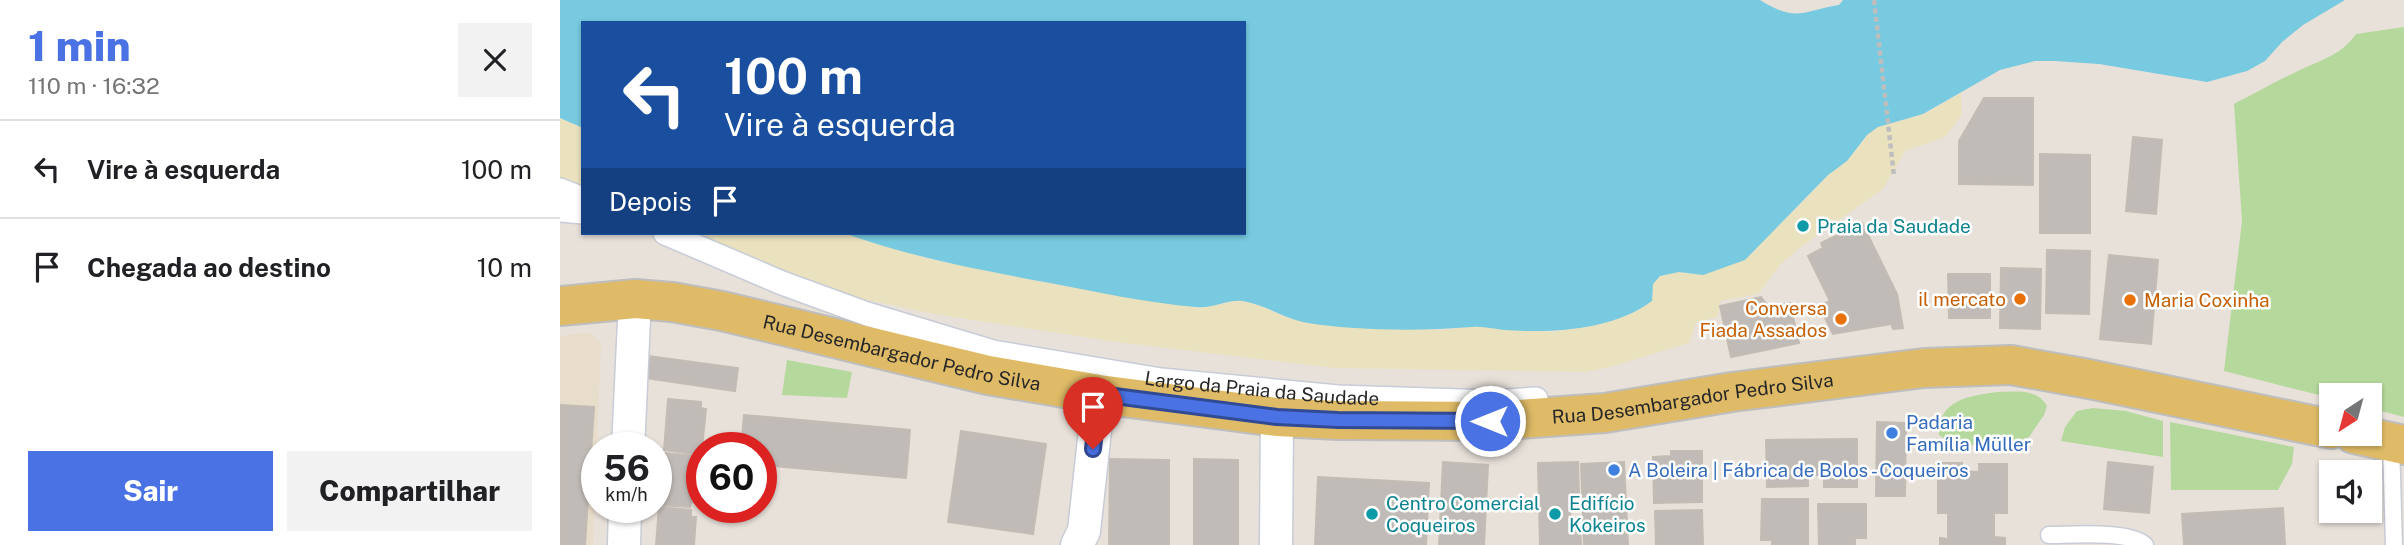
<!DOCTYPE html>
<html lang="pt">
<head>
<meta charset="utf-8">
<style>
  :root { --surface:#fff; --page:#f2f2f2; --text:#202124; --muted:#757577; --line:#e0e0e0; --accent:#4b72e4 }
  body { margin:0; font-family:"Public Sans",sans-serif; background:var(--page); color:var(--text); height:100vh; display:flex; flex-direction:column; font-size:26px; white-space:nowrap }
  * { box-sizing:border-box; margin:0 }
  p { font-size:23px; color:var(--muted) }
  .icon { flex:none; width:38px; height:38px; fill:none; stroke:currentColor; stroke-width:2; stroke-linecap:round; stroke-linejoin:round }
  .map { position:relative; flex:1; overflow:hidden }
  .details { display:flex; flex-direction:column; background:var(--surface); width:560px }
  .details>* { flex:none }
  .guide { position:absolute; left:21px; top:21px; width:665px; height:214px; border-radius:0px; box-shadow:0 2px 5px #0004; background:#1a4fa0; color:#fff; overflow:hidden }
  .needle { width:46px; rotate:216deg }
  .fabs { position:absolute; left:1759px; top:383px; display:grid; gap:14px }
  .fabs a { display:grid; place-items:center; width:63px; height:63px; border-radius:0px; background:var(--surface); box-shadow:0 2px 5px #0004; font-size:35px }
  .speed { position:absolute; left:21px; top:432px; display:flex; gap:14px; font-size:35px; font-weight:700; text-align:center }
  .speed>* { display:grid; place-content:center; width:91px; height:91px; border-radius:50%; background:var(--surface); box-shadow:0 2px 5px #0004; line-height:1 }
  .speed small { font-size:18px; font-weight:400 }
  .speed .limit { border:10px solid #d22; background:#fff; color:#111 }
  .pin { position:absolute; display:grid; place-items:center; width:60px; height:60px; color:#fff; margin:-72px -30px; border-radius:50% 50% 50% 0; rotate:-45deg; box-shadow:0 0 7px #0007 }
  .pin .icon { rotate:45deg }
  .me { position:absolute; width:77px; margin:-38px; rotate:270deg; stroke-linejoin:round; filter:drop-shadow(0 0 5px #0008) }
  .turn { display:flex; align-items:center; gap:24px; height:147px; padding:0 28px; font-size:32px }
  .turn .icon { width:91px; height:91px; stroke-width:2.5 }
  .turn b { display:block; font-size:49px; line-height:60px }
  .then { display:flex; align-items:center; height:66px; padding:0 28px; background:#0003; gap:14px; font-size:26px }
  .round { display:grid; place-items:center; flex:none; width:74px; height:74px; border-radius:0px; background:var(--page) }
  .headline { display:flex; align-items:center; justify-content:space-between; height:119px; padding:0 28px }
  h1 { font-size:42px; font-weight:800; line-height:52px; color:var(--accent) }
  .cta { display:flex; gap:14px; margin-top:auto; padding:14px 28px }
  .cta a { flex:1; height:80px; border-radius:0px; background:var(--accent); color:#fff; font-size:28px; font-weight:800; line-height:80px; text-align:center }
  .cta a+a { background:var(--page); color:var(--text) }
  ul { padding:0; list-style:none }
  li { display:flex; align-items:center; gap:21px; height:98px; padding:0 28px; border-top:2px solid var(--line) }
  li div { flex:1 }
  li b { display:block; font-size:26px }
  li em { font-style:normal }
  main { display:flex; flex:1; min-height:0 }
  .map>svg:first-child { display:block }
</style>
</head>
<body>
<main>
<section class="details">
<div class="headline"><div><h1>1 min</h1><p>110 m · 16:32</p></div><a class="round"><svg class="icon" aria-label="close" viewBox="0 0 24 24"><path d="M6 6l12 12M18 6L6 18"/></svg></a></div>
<ul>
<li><svg class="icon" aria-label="left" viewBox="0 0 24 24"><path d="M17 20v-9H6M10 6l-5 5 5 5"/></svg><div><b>Vire à esquerda</b></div><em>100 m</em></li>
<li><svg class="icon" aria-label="arrive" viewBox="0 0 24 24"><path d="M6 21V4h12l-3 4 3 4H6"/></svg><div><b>Chegada ao destino</b></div><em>10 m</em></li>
</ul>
<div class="cta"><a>Sair</a><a>Compartilhar</a></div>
</section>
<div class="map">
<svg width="1844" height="545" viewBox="0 0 1844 545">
  <rect width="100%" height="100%" fill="#e8e1da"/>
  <path fill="#e8dcca" d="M24,333L32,334L41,344L33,545H0V336Z"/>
  <g fill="#b5d99c">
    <path d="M1844,27V417L1810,408V396H1771V398L1664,371L1682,221L1674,104C1697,92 1719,80 1742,69C1764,59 1782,54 1796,34Z"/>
    <path d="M227,360L292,372L287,398L222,395Z"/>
    <path d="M1437,392C1456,392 1477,388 1487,406L1484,415L1469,437L1452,445H1393L1379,435C1378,399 1410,396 1437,392Z"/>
    <path d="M1533,408L1566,411L1603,421V457L1501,441L1505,427L1517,411Z"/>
    <path d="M1610,422L1734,447L1732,464L1718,490H1611Z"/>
  </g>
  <g fill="#eae1bf">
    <path d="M1401,93L1402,115L1385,137L1345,151L1323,189L1238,249L1220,265L1198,294L1160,301L1158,317L1136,322L1129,343L1050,367L1026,372L774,368L556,342L374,314L284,295L116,233H284L365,258L457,277L559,296L639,308L677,301L687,302L706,308L725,317L770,326L884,330L915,326L992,332L1018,328L1068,314L1079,310L1093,297V284L1100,276L1119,272L1132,274L1193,253L1199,244L1236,209L1268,175L1287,161L1307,135L1318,127L1364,114Z"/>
    <path d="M0,118L23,128V192L0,183Z"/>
  </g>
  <path fill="#77cadf" d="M0,0H1200C1237,23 1241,11 1279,5L1283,0H1785L1743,25L1722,42L1705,61L1687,71L1647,82L1539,64L1495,61H1475L1440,70L1363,114L1318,127L1307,135L1287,161L1268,175L1185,260L1143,275L1119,272L1100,276L1093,284L1092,301C1051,331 992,333 944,330C933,329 923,326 912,327C860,331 800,331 748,323C725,319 706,305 683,301C668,299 652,309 636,307C587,303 538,292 490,283C420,270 350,257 284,233H684V23H23V128L0,118Z"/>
  <g fill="#c0bbb6" stroke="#c2bcb4" stroke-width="2">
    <path d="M1424,98H1473V185L1399,184V141Z"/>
    <path d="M1573,137L1602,140L1596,214L1566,211Z"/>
    <path d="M1480,154L1530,155V233H1480Z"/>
    <path d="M1302,223L1337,294L1343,328L1333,329L1331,324L1273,334L1259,306L1270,301L1248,256L1263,248L1261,243Z"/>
    <path d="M1487,250L1530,251L1529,314L1486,313Z"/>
    <path d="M1549,255L1598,260L1591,344L1540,339Z"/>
    <path d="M1441,268L1481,269L1480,329L1440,328Z"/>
    <path d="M1388,274H1430V318H1389Z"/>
    <path d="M1201,297L1209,307L1230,303L1239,343L1171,357L1160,306Z"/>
    <path d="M88,356L178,368L175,391L85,378Z"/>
    <path d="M108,399L141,402V408L146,409L142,448H135V454L104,450Z"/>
    <path d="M0,405L34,407L25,545H0Z"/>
    <path d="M184,415L350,430L346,478L201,465V448H181Z"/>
    <path d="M1317,422L1346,423L1345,496H1316Z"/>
    <path d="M401,431L486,444L473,534L388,522Z"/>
    <path d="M1297,439V487H1264V475H1248V486L1207,487L1206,440Z"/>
    <path d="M1111,451H1142V502L1094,503L1093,457L1111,456Z"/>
    <path d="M104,453L136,456V463H141L138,503L131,502L130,507L99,505Z"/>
    <path d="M550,459L609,460V545H549Z"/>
    <path d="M634,459L678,460V545H634Z"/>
    <path d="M883,462L928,465L924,545H879Z"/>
    <path d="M1018,462L1019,497H1010L1011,530H1020L1021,545H980L978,463Z"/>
    <path d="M1064,462L1068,545H1024L1021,464Z"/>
    <path d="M1548,462L1593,467L1589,513L1544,509Z"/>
    <path d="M1378,463H1402V471L1419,472V464H1447V513H1434V537L1445,538V545H1380V538L1388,539V513H1378Z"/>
    <path d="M758,477L869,483L866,545H755Z"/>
    <path d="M1202,499H1248V545H1212V540H1201Z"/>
    <path d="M1258,504H1306V538H1295V545H1259Z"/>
    <path d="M99,507L131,510V517H136L134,545H96Z"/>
    <path d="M1723,508L1725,545H1624L1622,514Z"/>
    <path d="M1142,510L1143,545H1096L1095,511Z"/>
  </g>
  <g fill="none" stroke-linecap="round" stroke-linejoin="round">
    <g stroke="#c8ccd7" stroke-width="19">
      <g id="service">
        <path d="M1831,442L1834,545"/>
        <path d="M1489,535C1511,535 1569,530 1585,545"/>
      </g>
    </g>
    <g stroke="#c8ccd7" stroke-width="26">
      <g id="pedestrian">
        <path d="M0,190L23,199"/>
        <path d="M0,210L23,212"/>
        <path id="s1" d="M105,233L222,283L307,314L433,352L601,380L778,397L932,402L976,399"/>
      </g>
    </g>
    <g stroke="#c8ccd7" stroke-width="35">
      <g id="minor">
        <path d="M68,448L75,299"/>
        <path d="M64,545L65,508"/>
        <path d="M517,545L524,531L539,394"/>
        <path d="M716,545L717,417"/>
      </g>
    </g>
    <g stroke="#bebebe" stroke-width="42">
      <g id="primary">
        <path id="s2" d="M0,306L75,299L112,302L162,311L428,375L539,394L717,417L778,420L930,421L1045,413L1172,392L1364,368L1451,365L1529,379L1771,429"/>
        <path d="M1794,434L1844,445"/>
      </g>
    </g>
    <path stroke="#bebebe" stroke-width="4.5" stroke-dasharray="5 3.5" stroke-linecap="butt" d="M1314,0L1334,176"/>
    <use href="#service" stroke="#fff" stroke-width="16"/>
    <use href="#pedestrian" stroke="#fff" stroke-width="23"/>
    <use href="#minor" stroke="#fff" stroke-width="32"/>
    <use href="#primary" stroke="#dfbb67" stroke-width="38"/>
  </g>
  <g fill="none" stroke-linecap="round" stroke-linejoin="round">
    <g stroke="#314a94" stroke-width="18">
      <path id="route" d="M533,449L539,394L717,417L778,420L930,421"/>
    </g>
    <use href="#route" stroke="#4b72e4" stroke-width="12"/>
  </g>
  <g fill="#0f9aa8" stroke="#fff" stroke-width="2.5">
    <circle cx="1243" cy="226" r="7"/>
    <circle cx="812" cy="514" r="7"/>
    <circle cx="995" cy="514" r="7"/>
  </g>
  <g fill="#e8710a" stroke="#fff" stroke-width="2.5">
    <circle cx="1460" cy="299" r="7"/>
    <circle cx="1570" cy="300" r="7"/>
    <circle cx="1281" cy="319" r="7"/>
  </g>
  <g fill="#3f7fe0" stroke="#fff" stroke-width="2.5">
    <circle cx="1332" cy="433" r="7"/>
    <circle cx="1054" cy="470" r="7"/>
  </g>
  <g text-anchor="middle" stroke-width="5" stroke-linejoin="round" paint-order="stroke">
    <g font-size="19" fill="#0d838f" stroke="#fff" text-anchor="start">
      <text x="1257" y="233">Praia da Saudade</text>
      <text x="826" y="510">Centro Comercial<tspan x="826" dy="22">Coqueiros</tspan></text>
      <text x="1009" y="510">Edifício<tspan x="1009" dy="22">Kokeiros</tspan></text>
    </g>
    <g font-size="19" fill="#c56008" stroke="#fff" text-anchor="end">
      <text x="1446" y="306">il mercato</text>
      <text x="1584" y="307" text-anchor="start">Maria Coxinha</text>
      <text x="1267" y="315">Conversa<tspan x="1267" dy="22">Fiada Assados</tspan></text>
    </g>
    <g font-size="19" fill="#272727" stroke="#fff">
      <text dy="7" stroke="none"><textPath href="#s2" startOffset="348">Rua Desembargador Pedro Silva</textPath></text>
      <text dy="7" stroke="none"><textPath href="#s1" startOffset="621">Largo da Praia da Saudade</textPath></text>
      <text dy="7" stroke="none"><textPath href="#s2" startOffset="1146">Rua Desembargador Pedro Silva</textPath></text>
    </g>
    <g font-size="19" fill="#366cbe" stroke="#fff" text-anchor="start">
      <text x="1346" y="429">Padaria<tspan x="1346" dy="22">Família Müller</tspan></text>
      <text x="1068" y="477">A Boleira | Fábrica de Bolos - Coqueiros</text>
    </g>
  </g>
</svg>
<div class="fabs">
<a><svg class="needle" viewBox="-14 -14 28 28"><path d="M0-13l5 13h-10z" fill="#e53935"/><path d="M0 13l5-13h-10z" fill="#757577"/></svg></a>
<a><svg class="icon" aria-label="sound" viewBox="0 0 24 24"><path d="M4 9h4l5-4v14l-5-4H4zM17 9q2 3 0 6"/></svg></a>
</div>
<div class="speed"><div>56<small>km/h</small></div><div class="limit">60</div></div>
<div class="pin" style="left:533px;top:449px;background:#d93025"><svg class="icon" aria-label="arrive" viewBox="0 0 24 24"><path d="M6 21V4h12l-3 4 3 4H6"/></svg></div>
<svg class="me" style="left:930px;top:421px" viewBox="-20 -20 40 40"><circle r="17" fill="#4b72e4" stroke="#fff" stroke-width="3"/><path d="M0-11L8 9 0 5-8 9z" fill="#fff"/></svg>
<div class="guide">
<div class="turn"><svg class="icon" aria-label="left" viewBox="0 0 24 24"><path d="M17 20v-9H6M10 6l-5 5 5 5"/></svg><div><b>100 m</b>Vire à esquerda</div></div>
<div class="then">Depois<svg class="icon" aria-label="arrive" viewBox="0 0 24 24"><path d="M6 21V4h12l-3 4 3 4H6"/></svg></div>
</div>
</div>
</main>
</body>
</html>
